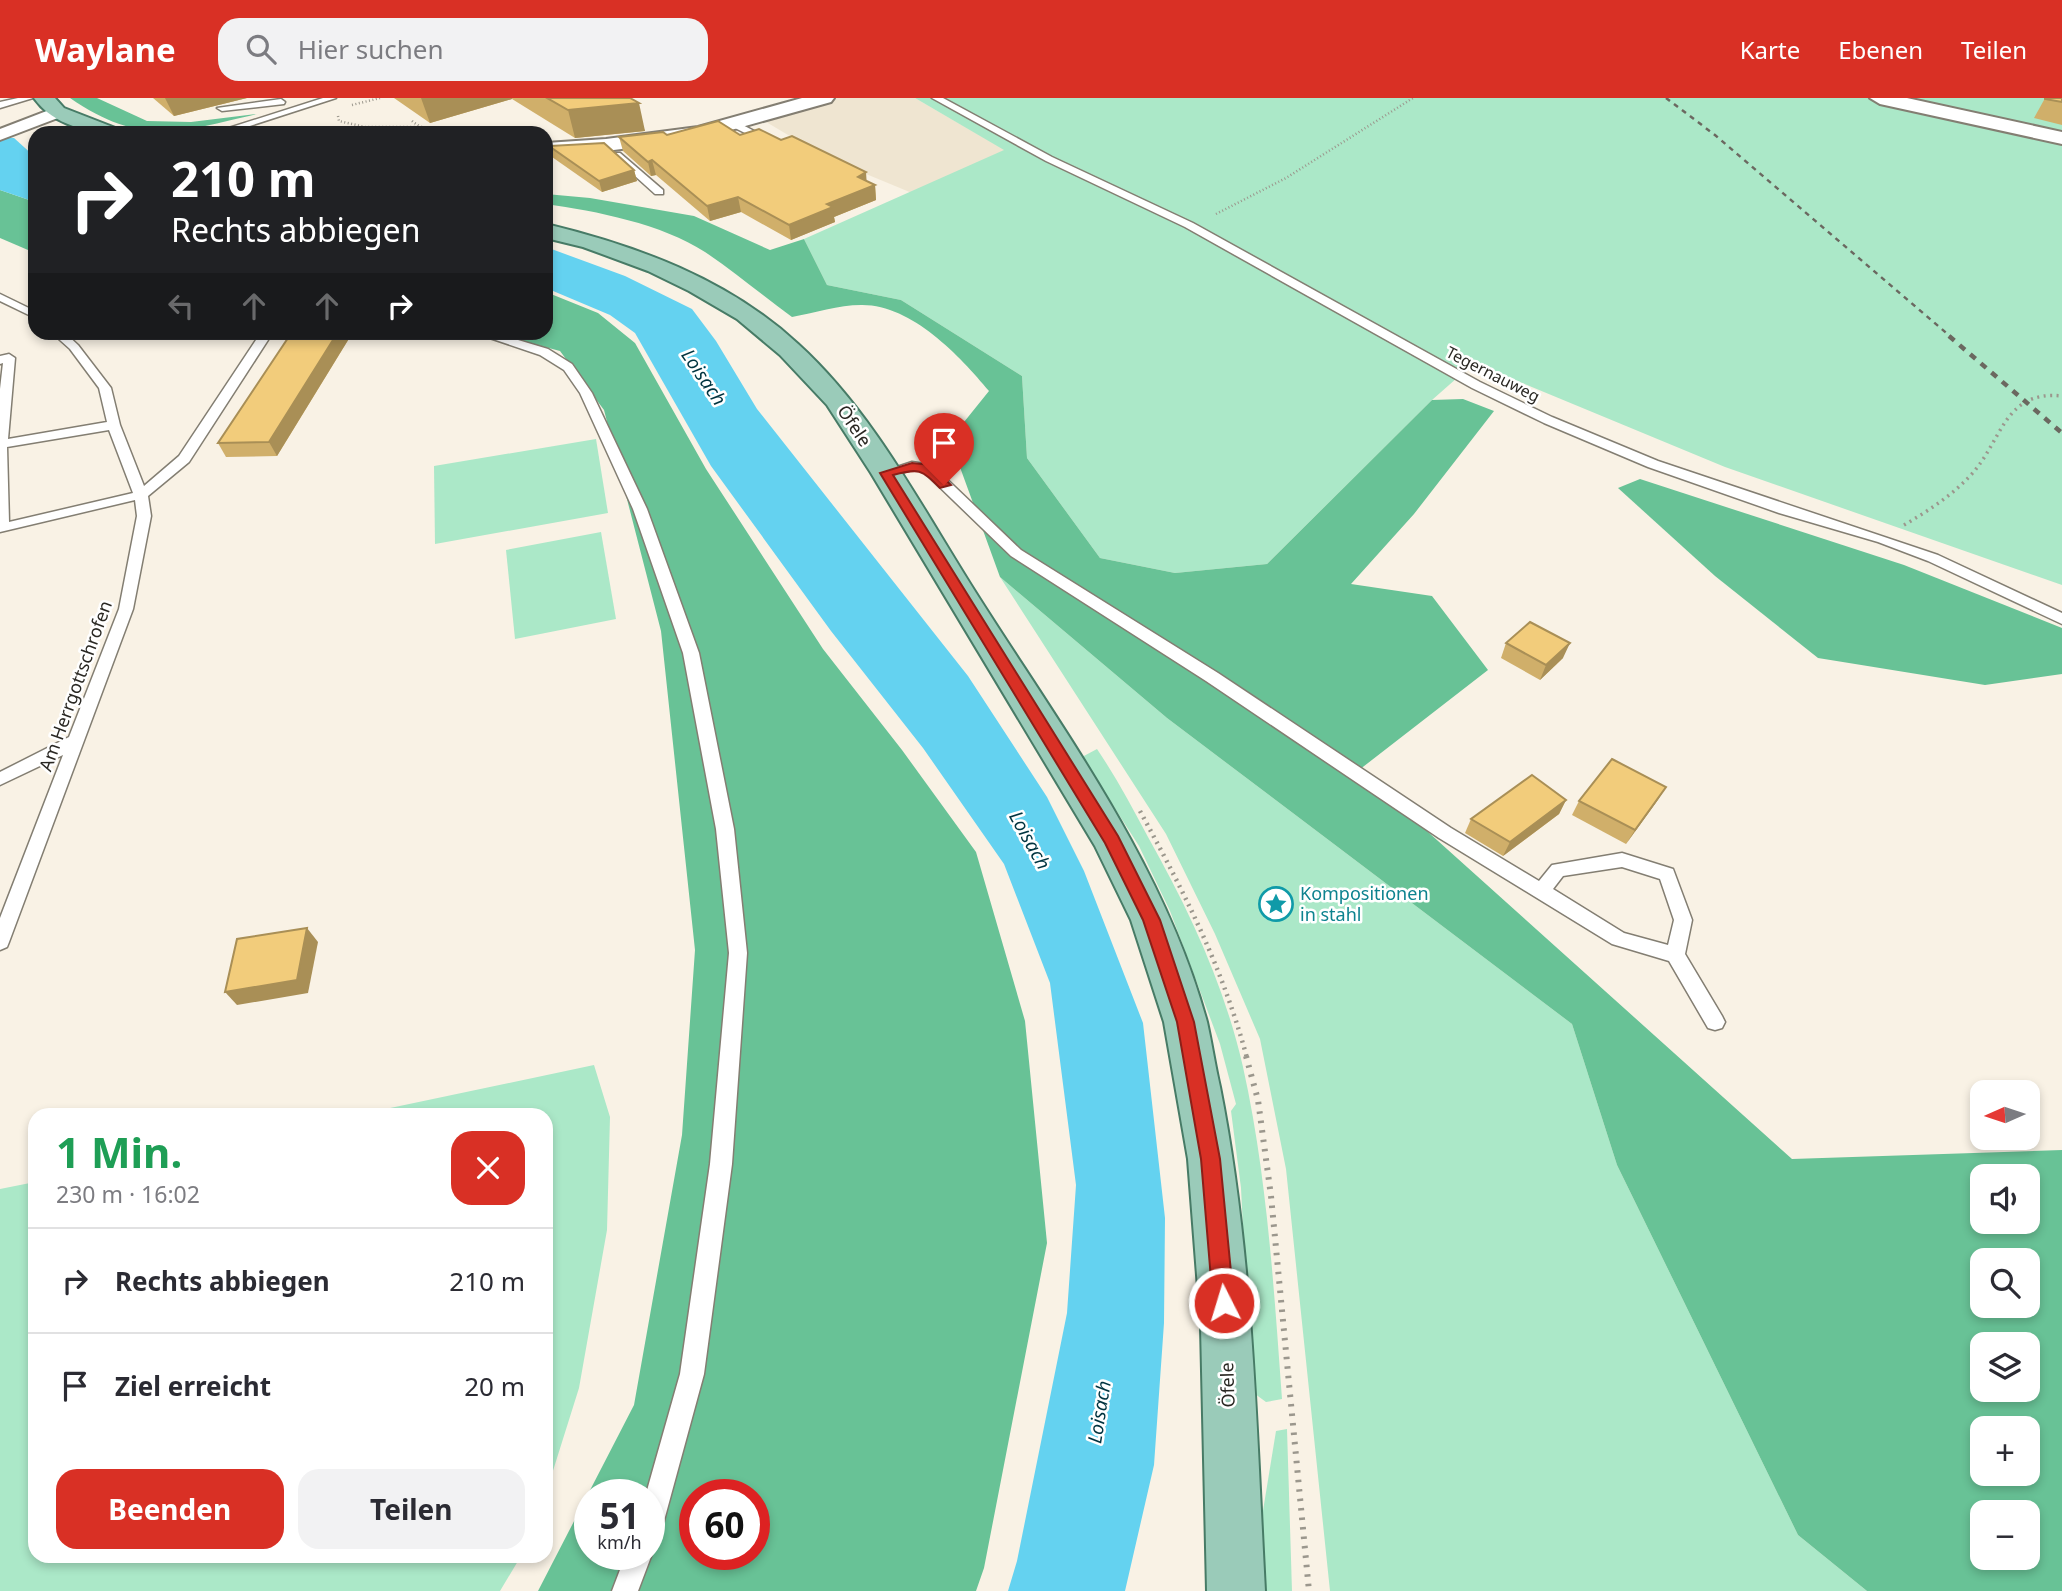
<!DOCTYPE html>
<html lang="de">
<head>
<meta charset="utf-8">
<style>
  :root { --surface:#fff; --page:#f2f2f3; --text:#2b2b33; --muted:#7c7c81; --line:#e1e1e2; --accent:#d93025 }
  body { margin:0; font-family:"Noto Sans",sans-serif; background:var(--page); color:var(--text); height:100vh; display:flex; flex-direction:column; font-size:26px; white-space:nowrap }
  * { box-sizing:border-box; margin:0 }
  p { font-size:23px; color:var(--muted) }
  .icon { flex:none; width:38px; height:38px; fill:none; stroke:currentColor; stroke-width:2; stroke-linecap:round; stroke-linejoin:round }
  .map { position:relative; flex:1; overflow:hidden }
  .side { position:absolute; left:28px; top:1010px; width:525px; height:455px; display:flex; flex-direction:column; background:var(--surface); border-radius:21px; box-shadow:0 4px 10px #0003 }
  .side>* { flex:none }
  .banner { position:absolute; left:28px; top:28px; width:525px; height:214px; border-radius:21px; box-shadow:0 4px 10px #0003; background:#202124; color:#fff; overflow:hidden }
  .needle { width:46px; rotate:267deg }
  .controls { position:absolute; left:1970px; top:982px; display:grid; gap:14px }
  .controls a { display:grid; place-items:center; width:70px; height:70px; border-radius:14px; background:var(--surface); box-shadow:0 4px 10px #0003; font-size:35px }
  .speed { position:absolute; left:574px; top:1381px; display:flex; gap:14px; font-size:35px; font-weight:700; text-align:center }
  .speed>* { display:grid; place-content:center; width:91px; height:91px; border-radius:50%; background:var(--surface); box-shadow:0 4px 10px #0003; line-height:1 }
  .speed small { font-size:18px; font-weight:400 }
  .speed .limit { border:10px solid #d22; background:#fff; color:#111 }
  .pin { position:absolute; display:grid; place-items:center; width:60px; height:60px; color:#fff; margin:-72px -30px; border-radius:50% 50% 50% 0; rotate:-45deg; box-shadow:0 0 7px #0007 }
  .pin .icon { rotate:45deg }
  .me { position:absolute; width:77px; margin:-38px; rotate:355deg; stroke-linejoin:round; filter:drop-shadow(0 0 5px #0008) }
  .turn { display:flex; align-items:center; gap:24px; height:147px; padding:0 28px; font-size:32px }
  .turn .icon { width:91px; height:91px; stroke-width:2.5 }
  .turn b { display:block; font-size:49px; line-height:60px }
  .lanes { display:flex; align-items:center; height:66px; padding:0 28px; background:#0003; justify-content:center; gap:35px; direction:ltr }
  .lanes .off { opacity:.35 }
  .round { display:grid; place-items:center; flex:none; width:74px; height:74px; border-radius:21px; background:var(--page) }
  .headline { display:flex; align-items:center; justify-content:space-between; height:119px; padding:0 28px }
  h1 { font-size:42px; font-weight:700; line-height:52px; color:#1e9e55 }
  .cta { display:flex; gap:14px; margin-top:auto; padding:14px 28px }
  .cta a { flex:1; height:80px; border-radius:21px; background:var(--accent); color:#fff; font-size:28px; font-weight:700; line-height:80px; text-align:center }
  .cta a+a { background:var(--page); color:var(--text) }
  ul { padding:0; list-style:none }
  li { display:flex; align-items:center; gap:21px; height:105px; padding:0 28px; border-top:2px solid var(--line) }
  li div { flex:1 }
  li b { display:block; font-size:26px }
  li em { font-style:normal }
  header { display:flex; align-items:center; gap:42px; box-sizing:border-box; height:98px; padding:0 35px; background:var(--accent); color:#fff }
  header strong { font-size:33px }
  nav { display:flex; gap:38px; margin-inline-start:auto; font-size:24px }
  .search { width:490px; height:63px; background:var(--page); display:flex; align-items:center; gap:18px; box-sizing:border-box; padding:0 24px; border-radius:21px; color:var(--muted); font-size:26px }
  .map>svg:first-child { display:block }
</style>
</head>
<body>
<header>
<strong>Waylane</strong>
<div class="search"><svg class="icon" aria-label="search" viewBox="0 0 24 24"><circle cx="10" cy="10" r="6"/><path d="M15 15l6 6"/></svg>Hier suchen</div>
<nav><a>Karte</a><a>Ebenen</a><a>Teilen</a></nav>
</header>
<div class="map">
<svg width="2062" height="1493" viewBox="0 0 2062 1493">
  <rect width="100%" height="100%" fill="#f9f2e5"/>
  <path fill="#efe5d1" d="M806,0H915L1005,52L912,95L825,59L753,16Z"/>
  <g fill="#abe8c8">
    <path d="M915,0H2062V487L1725,369L1474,265L1432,302L1267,466L1175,475L1100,460L1027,360L1022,278L901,202L827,187L804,141L1004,52Z"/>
    <path d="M596,341L608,415L435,446L434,368Z"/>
    <path d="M601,434L616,521L515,541L506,452Z"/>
    <path d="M1000,479L1167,620L1572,926L1617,1067L1798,1437L1867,1493H1330L1286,1071L1260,941L1215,836L1166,736Z"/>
    <path d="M1097,651C1116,679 1132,709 1148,739C1189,812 1224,886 1243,969C1267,1077 1274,1191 1282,1301L1266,1304L1251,1293L1241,1090L1231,1013L1236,1006L1220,946L1170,813L1139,748L1082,659Z"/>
    <path d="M594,967L610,1019L607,1132L579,1290L546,1395V1017H357Z"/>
    <path d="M35,1084V1458H521L500,1493H0V1091Z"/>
    <path d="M1287,1331L1292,1493H1264L1260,1431L1276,1333Z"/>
  </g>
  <g fill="#68c296" fill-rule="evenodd">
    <path d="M70,0H97L147,23L191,24L257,16C180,34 141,49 70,0Z"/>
    <path d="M0,92L35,104V155L0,140Z"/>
    <path d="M546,96L590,100L694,118L770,152L804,141L827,187L901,202L1022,278L1027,360L1100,460L1175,475L1267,466L1432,302L1463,301L1494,313L1414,416L1351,486L1432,498L1488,572L1359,672L1792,1061L2062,1052V1493H1867L1798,1437L1617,1067L1572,926L1167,620L1000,479L957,361L960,329L989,293C960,258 911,206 861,207C839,207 814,215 792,219C763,198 735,174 705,154C662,126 596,113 546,106ZM1983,1078H2028V1124H1983ZM1983,1162H2028V1208H1983ZM1983,1246H2028V1292H1983ZM1983,1330H2028V1376H1983ZM1983,1414H2028V1460H1983Z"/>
    <path d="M546,194L598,215L635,245L706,371L823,551L902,652L976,754L1025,923L1047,1145L984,1470L976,1493H538L634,1307L682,1037L695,852L661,533L604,312L560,253L492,235L546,234ZM590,1396H649V1456H590ZM695,1396H754V1456H695Z"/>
    <path d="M1640,381L1904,467L2062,530V576L1985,587L1818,560L1715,478L1618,390Z"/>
  </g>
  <g fill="#64d2f0">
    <path d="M0,39L14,40L35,59V104L0,92Z"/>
    <path d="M546,149L625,178L692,211L716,243L757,311L968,578L1047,699L1084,773L1143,925L1165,1120L1164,1225L1154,1367L1125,1493H1008L1017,1463L1067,1215L1076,1087L1050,885L1004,766L923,650L831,533L711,368L635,235L610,217L546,190Z"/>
  </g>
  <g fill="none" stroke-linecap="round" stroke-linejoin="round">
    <g stroke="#837e72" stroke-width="3">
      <g id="service">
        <path d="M18,0H33L0,10V4Z"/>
        <path d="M323,0H336L228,35H213Z"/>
        <path d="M932,0H943L1052,59L1193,125L1480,284L1552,319L1658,363L1938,457L2062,515V526L1928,463L1878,444L1779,415L1648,369L1544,325L1472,290L1185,129L1046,63Z"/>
        <path d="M281,1L285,4L284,6L222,13L217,10Z"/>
        <path d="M731,24H737L777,45L769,47L731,28Z"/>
        <path d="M614,55H620L663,92V96H655L614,59Z"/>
        <path d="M0,196L35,213V220L0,203Z"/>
        <path d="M51,234H64L78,247L111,290L120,327L144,388L179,358L256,242L255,234H267L268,242L189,364L148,398L151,418L133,511L9,844L7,849L0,852V820L63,657L0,687V674L69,639L119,511L137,418L135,402L0,434V291L3,265L0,266V258L9,256L15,260L8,341L107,324L99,290L70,251ZM109,332L133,395L9,424L7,349Z"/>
        <path d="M472,234H491L548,251L572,266L592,295L647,411L699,555L734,731L747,855L732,1066L704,1276L662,1430L658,1439L649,1443V1396H646L680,1276L710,1066L729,855L716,731L683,555L633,411L580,295L564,272L540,257Z"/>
        <path d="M912,364L932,367L1021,452L1218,575L1451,730L1539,783L1552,767L1622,755L1673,771L1692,822L1685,856L1722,918L1725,924L1722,930L1715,932L1708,930L1669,863L1612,846L1439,740L1206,583L1011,458L923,373L912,372L886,379L879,375ZM1622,769L1660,781L1674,822L1668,847L1624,835L1553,791L1563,778Z"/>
        <path d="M649,1450L652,1456L638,1493H612L626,1456H649Z"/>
      </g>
    </g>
    <g stroke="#837e72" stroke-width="4">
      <path id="minor" d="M57,9L63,10L66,14L63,18L0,42V31Z"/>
    </g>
    <g stroke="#837e72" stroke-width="4">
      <g id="tertiary">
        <path d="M802,0H834L831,4L699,41L606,53L546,57V45L606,41L698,29Z"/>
        <path d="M1870,0H1907L2062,34V46L1880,6Z"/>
      </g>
    </g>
    <g stroke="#477b66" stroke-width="4">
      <g id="primary">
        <path d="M34,0H55L64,10L118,31L121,35C89,35 54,28 34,0Z"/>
        <path d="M546,126C637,148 728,181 798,246C873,314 922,410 976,495C1062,631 1164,766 1207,924C1212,946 1215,968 1220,989C1253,1155 1256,1325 1265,1493H1207L1201,1229L1188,1061L1164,924L1131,822L1095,748L871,375L827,307L780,257L737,221L689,193L648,173L583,149L546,140Z"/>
      </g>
    </g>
    <g stroke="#9b978d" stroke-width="2.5" stroke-dasharray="1 2.5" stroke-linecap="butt">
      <path d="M352,7L380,0"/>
      <path d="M338,18L339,23L365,29H419"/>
      <path d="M412,23C438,45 501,32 534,30"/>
      <path d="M1216,116L1286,80L1413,0"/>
    </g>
    <path stroke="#9b978d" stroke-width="3.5" stroke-dasharray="2 4.5" stroke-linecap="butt" d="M1904,427C1928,413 1951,398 1970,378C2003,343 2003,292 2062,298"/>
    <path stroke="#9b978d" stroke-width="4.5" stroke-dasharray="2 5" stroke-linecap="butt" d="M1140,713C1185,796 1222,868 1247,960"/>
    <path stroke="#9b978d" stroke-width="6" stroke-dasharray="2.5 7" stroke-linecap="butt" d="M1246,958L1258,1002L1271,1098L1309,1493"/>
    <use href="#service" fill="#fff" fill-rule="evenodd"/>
    <use href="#minor" fill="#fff" fill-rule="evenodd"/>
    <use href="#tertiary" fill="#fff" fill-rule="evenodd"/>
    <use href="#primary" fill="#9acbb9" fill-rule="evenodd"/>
    <path stroke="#6b6860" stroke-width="2.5" stroke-dasharray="5 5" stroke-linecap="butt" d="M1666,0L1715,37L1951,239"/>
    <path stroke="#6b6860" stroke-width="4.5" stroke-dasharray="7 7" stroke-linecap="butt" d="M1949,238L2062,335"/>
  </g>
  <g fill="#d0af6a">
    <path d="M153,0H247L174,18Z"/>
    <path d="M394,0H630L645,33L575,40L512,1L430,25Z"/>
    <path d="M2044,0H2062V27L2034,20L2044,2Z"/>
    <path d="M667,37H740L867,83L875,87L876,102L834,119L835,124L791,142L741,114L710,123L656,77L651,78L623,53L619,39Z"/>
    <path d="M549,48L634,72L637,83L602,94L552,59Z"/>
    <path d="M292,234H353L277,358L226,359L218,345Z"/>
    <path d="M1506,545L1563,560L1540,582L1501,560Z"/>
    <path d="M1666,689L1657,703L1626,746L1572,717L1579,703Z"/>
    <path d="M1566,702L1559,716L1503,758L1465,735L1471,721Z"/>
  </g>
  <g fill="#a98f56">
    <path d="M165,0H247L174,18Z"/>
    <path d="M421,0H512V1L430,25Z"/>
    <path d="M639,5L645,33L575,40L568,12Z"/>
    <path d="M652,62L656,77L651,78L648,64Z"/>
    <path d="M634,72L637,83L602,94L599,83Z"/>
    <path d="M866,74L867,89L875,87L876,102L834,119L835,124L791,142L789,127L827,106L858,79Z"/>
    <path d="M738,99L741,114L710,123L707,108Z"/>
    <path d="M338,234H353L277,358L269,344Z"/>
    <path d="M1570,545L1563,560L1540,582L1546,567Z"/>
    <path d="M1666,689L1657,703L1626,746L1635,732Z"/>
    <path d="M1566,702L1559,716L1503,758L1510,744Z"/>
    <path d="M307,830L318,844L308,895L237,907L225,894Z"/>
  </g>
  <g fill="#f2cc7b" stroke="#a98f56" stroke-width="2">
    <path d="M547,0H630L639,5L568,12Z"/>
    <path d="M2045,0H2062V4L2045,1Z"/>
    <path d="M718,23L740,37L759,31L781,42L792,38L866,74L858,79L875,87L827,106L833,109L789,127L738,99L707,108L652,62L648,64L619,39L663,34L667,37Z"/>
    <path d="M604,45L634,72L599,83L549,48Z"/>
    <path d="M292,234H338L269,344L218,345Z"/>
    <path d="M1530,524L1570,545L1546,567L1506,545Z"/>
    <path d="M1612,661L1666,689L1635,732L1579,703Z"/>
    <path d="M1532,677L1566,702L1510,744L1471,721Z"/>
    <path d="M307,830L297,882L225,894L237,841Z"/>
  </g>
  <path fill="#d93025" stroke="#8d1f18" stroke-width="2" d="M912,365L931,367L951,387L940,390C921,371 919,370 893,377L1118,738L1160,822L1194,924L1220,1061L1234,1205L1231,1212L1224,1215L1216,1212L1213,1205L1201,1061L1177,924L1143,822L1105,745L880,375Z"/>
  <defs>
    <g id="sight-ring" transform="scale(1.75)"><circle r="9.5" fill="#fff" stroke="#0f9aa8" stroke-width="1.5"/><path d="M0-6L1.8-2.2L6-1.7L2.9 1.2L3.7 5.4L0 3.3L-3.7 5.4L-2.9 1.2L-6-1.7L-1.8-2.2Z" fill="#0f9aa8"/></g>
  </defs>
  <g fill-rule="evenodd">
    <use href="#sight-ring" x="1276" y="806"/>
  </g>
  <g text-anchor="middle" stroke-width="5" stroke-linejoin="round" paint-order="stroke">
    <g font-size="16" fill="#2a2823" stroke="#fff">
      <text transform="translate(1493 276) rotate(27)" y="6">Tegernauweg</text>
    </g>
    <g font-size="18" fill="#2a2823" stroke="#fff">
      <text transform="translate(854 328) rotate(56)" y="6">Öfele</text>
      <text transform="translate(76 588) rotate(-70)" y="6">Am Herrgottschrofen</text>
      <text transform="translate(1228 1287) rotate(-92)" y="6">Öfele</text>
    </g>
    <g font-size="18" fill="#0d838f" stroke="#fff" text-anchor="start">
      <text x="1300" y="802">Kompositionen<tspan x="1300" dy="21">in stahl</tspan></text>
    </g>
    <g font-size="19" font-style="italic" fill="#003440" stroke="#fff">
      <text transform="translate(704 279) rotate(56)" y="7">Loisach</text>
      <text transform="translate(1030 742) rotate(61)" y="7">Loisach</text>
      <text transform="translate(1099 1314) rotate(-81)" y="7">Loisach</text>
    </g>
  </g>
</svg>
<div class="controls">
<a><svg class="needle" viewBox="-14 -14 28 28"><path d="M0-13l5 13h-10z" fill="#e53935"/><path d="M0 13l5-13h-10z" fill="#7c7c81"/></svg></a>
<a><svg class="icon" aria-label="sound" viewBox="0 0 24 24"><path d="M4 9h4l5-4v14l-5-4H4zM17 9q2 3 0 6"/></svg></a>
<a><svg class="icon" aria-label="search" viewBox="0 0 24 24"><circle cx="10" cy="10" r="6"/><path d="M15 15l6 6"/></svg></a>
<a><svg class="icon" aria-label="layers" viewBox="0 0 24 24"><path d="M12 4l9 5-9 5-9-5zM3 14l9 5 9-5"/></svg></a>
<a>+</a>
<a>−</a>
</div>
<div class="speed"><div>51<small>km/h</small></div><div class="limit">60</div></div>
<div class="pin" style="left:944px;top:387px;background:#d93025"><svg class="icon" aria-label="arrive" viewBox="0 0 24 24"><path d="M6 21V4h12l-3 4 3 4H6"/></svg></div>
<svg class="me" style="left:1224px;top:1205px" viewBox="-20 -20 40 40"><circle r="17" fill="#d93025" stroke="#fff" stroke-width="3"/><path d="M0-11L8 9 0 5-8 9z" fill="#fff"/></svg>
<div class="banner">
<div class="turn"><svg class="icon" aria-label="right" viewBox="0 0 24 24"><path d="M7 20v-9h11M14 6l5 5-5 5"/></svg><div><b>210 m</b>Rechts abbiegen</div></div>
<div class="lanes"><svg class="icon off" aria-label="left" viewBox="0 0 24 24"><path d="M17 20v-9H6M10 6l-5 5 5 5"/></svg><svg class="icon off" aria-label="ahead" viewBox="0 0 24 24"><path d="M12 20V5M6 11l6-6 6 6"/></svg><svg class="icon off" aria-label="ahead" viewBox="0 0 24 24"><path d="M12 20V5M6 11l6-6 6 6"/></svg><svg class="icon" aria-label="right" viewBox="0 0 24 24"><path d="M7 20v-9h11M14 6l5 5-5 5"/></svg></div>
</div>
<section class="side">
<div class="headline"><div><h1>1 Min.</h1><p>230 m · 16:02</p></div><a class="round" style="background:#d93025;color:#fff"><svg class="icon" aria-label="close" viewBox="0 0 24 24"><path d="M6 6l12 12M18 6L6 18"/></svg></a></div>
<ul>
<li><svg class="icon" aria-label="right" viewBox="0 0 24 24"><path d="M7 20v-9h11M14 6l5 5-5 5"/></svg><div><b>Rechts abbiegen</b></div><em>210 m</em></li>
<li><svg class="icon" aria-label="arrive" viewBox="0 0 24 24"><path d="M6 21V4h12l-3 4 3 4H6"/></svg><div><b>Ziel erreicht</b></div><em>20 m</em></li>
</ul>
<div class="cta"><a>Beenden</a><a>Teilen</a></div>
</section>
</div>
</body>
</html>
